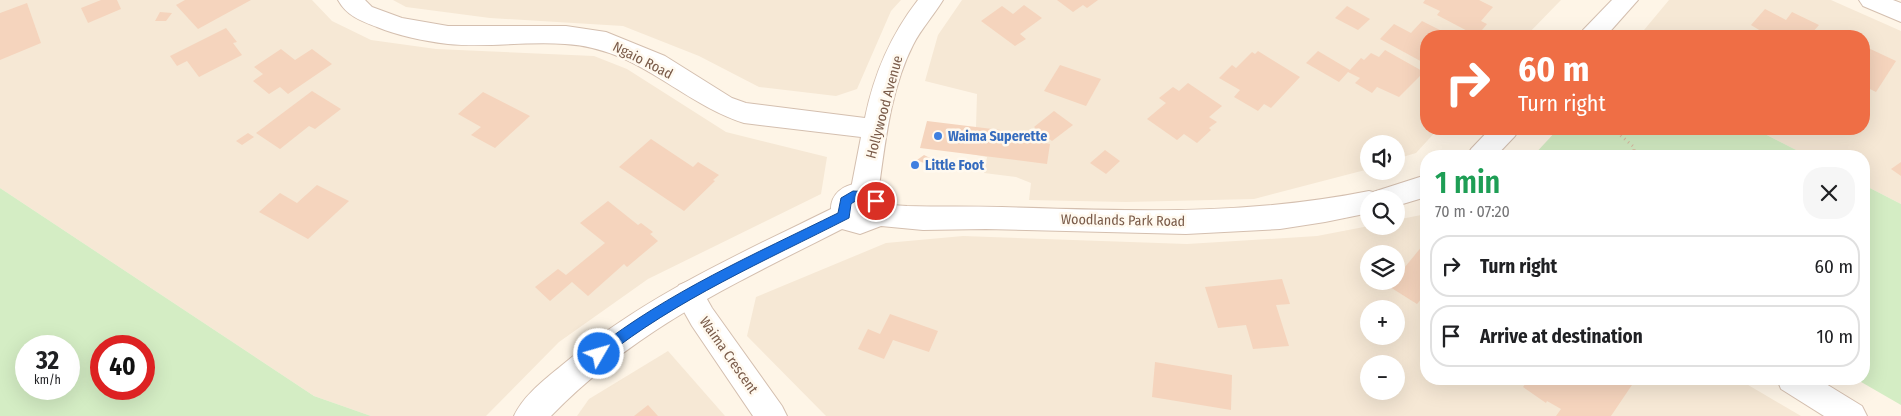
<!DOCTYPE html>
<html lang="en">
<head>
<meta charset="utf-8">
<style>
  :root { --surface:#fff; --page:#f6f6f6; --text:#202124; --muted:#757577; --line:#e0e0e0 }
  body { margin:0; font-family:"Fira Sans Condensed",sans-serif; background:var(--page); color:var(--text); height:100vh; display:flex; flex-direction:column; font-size:19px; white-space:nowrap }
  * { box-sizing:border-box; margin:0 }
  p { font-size:16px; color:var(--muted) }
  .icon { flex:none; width:28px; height:28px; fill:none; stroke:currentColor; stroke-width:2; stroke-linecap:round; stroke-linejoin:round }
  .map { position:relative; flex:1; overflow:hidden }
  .details { position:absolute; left:1420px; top:150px; width:450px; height:235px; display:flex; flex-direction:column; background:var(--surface); border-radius:20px; box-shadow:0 5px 20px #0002 }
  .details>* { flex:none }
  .banner { position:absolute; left:1420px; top:30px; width:450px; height:105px; border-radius:20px; box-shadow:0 5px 20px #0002; background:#ef6e45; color:#fff; overflow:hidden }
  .buttons { position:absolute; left:1360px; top:135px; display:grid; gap:10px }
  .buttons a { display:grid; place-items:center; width:45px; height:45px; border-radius:50%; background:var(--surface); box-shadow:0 5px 20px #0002; font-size:25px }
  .speed { position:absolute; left:15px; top:335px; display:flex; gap:10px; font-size:25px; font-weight:700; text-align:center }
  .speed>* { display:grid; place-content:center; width:65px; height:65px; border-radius:50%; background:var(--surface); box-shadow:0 5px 20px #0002; line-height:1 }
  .speed small { font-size:12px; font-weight:400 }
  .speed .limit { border:8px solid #d22; background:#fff; color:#111 }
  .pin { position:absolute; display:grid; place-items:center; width:42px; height:42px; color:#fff; margin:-21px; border:2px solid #fff; border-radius:50%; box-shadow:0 1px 5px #0007 }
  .me { position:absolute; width:55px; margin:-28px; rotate:52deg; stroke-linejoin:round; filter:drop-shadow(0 0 4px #0008) }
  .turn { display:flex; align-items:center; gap:18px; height:105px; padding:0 15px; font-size:22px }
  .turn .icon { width:65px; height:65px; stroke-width:2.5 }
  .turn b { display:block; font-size:35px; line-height:42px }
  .round { display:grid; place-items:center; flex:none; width:52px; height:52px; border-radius:20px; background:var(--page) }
  .headline { display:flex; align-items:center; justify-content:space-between; height:85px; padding:0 15px }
  h1 { font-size:30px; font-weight:600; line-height:38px; color:#1e9e55 }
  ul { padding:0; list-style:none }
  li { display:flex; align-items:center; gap:15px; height:62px; margin:0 10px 8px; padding:0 5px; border:2px solid var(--line); border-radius:20px }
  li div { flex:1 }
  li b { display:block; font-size:19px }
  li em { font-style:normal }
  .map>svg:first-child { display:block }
</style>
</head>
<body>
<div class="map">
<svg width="1901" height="416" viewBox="0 0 1901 416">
  <rect width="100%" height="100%" fill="#fef5e7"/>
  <g fill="#f6e8d5" fill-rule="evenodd">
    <path d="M0,0H312L332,21L371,40L436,49L594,56L627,69L726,132L827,157L821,194L648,279L559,342L486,416H371L314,396L0,188Z"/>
    <path d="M393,0H901L891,11L857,89L836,96L759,87L699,56L623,26L490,18L406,7Z"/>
    <path d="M962,0H1561L1526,36H1426V129H1438L1416,153L1396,159V144H1369V169L1254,199L1126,202L1029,200L1031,183L1016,177L984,173L987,157L971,154L976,127L977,94L925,81L938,35Z"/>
    <path d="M1669,0H1831L1901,31V204L1864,185V156H1808L1755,129H1864V36H1639Z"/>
    <path d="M1426,214V379H1738L1801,416H826L747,336L756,297L886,243L963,236L1187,244L1317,236L1369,226H1396V220ZM1369,254H1396V281H1369ZM1369,309H1396V336H1369ZM1369,364H1396V391H1369Z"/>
    <path d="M668,351L725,416H577L589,399Z"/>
  </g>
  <g fill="#d4edc4" fill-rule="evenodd">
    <path d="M1558,129H1755L1808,156H1533Z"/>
    <path d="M1864,185L1901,204V405L1856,379H1864Z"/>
    <path d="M0,188L314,396L371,416H0ZM26,346H69V389H26ZM101,346H144V389H101Z"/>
  </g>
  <g fill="#f5d4bd">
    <path d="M101,0H117L121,9L88,23L81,8Z"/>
    <path d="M185,0H251L198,29L176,5Z"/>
    <path d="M1057,0H1098L1087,8L1083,5L1073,12Z"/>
    <path d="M1425,0H1479L1493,7L1481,21L1487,24L1477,36L1437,15L1440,11L1423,3Z"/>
    <path d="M27,3L41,43L0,60V13Z"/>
    <path d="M1024,5L1042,18L1020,34L1026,39L1015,46L981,21L1002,6L1013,14Z"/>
    <path d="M1347,6L1370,19L1358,30L1335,18Z"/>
    <path d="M1765,9L1786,20L1792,12L1819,25L1812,33L1819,36H1769L1751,25Z"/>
    <path d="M160,12L172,13L166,21H155Z"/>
    <path d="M1422,21L1452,36H1426V64L1380,39L1394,24L1411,33Z"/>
    <path d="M226,28L237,42L233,43L242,55L199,77L187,61L177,66L170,56Z"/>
    <path d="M1864,46L1896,61L1876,92L1864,86Z"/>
    <path d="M281,49L295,60L312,49L332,64L288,94L280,87L269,94L253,81L263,74L254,67Z"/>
    <path d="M1385,50L1424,72L1399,97L1377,87L1372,93L1355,83L1360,78L1348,72L1339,82L1306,63L1318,51L1350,70L1361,58L1364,60L1371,53L1379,57Z"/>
    <path d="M1258,51L1300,77L1271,108L1264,104L1258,111L1234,97L1240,90L1219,78L1232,65L1236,68L1252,52L1255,54Z"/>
    <path d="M1060,65L1101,79L1086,106L1044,91Z"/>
    <path d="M1188,83L1222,106L1209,117L1217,122L1209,128L1211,130L1197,143L1184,134L1177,140L1147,119L1166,103L1159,98L1173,87L1179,91Z"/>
    <path d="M312,91L341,109L315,129L309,126L280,149L256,133Z"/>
    <path d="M483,92L530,116L495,148L471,135L481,127L458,114Z"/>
    <path d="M1054,111L1073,125L1052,141L1034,127Z"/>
    <path d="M927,121L1017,132L1016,137L1050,144L1047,164L920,148Z"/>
    <path d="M248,133L254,137L242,145L236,141Z"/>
    <path d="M651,139L693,167L698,162L719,175L713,180L715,181L684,211L619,167Z"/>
    <path d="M1105,150L1120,161L1106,174L1090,163Z"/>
    <path d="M924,155L930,158L926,164L917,160Z"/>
    <path d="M1901,162V176L1891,169Z"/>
    <path d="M317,185L349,201L308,239L259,212L280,193L297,203Z"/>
    <path d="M608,201L638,225L641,223L653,232L650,234L658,241L627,267L624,264L588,296L572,282L550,301L535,287L558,269L566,275L605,243L580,223Z"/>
    <path d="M1423,245L1426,247V301L1422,298L1417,304L1390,287L1394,283L1391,281H1396V278Z"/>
    <path d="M1282,279L1290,304L1276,305L1289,346L1253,349L1246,325L1218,328L1205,287Z"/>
    <path d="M890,314L938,331L929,352L893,340L884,359L858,349L868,329L880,334Z"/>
    <path d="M1155,362L1232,375L1231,410L1152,397Z"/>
    <path d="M1529,379H1550L1559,385L1563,379H1636L1611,416H1556L1561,409L1547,401L1546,403L1523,387Z"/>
    <path d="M648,405L658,416H634Z"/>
  </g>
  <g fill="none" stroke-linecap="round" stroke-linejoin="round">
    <g stroke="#d4bfaf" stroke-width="2">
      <g id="minor">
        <path d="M338,0H365L372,7L402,18L448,26H566L606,32L665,56L732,98L746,103L865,118C874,74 890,36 918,0H943C934,15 921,29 913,45C890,90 885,145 878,194L874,202L864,205L854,202L850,194L861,137L744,123C679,102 639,48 565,44C526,41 486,48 448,44C424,41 399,36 377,27C361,21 347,16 338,0Z"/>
        <path d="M1859,0H1893L1901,3V22L1863,6Z"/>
        <path d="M689,281L699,285L712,308L782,406L787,416H753L692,326L674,294L679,285Z"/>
        <path d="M1777,379H1818L1862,406L1867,416H1824L1781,389Z"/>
      </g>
    </g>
    <g stroke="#d4bfaf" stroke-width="2">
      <g id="tertiary">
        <path d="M1612,0H1638L1606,36H1580L1583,30Z"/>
        <path d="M1490,129H1519L1515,136L1496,156H1467L1471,149Z"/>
        <path d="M1426,175V197L1396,206V199H1369V213L1325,222L1280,229L1186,234L986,229L923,230L881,226L860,234L842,229C734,284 638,327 551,416H514C523,396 544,380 561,366C643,297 735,256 831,209C831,179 880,173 891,205L907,206C939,207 971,206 1002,207C1129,211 1244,216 1369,191L1373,192ZM861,205L864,206V209L860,211L858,209Z"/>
      </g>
    </g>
    <path stroke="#dbb79f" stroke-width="3" stroke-dasharray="1 4" stroke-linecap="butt" d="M1613,129L1634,147V156"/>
    <use href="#minor" fill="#fff" fill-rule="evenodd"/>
    <use href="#tertiary" fill="#fff" fill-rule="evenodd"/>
  </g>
  <path fill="#1a73e8" stroke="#114b97" d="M853,191L873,192L882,201L876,205C866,202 861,196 851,204L849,218C765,261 677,299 603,358L599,360L594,358L593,354L594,350C668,292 755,254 838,213L841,198Z"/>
  <g fill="#3f7fe0" stroke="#fff9ef" stroke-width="2">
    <circle cx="938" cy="136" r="5"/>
    <circle cx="915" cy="165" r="5"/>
  </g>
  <g text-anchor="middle" stroke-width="5" stroke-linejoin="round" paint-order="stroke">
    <g font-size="14" fill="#7a5b49" stroke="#fff9ef">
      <text transform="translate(643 60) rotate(27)" y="5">Ngaio Road</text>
      <text transform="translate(884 107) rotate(-75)" y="5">Hollywood Avenue</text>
      <text transform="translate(1123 220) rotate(1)" y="5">Woodlands Park Road</text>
      <text transform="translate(729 355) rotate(55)" y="5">Waima Crescent</text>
    </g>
    <g font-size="14" font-weight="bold" fill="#366cbe" stroke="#fff9ef" text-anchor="start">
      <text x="948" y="141">Waima Superette</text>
      <text x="925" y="170">Little Foot</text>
    </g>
  </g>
</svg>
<div class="buttons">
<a><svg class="icon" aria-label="sound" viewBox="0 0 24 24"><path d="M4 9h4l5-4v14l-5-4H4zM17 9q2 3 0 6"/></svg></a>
<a><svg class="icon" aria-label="search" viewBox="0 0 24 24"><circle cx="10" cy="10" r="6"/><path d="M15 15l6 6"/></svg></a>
<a><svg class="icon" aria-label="layers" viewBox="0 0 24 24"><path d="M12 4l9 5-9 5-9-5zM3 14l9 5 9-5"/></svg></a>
<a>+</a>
<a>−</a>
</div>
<div class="speed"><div>32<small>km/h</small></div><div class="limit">40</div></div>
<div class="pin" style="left:876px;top:201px;background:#d93025"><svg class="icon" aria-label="arrive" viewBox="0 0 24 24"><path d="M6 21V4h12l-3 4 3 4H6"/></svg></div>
<svg class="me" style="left:599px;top:354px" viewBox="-20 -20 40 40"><circle r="17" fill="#1a73e8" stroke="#fff" stroke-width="3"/><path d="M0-11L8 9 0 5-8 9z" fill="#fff"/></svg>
<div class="banner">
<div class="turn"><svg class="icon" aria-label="right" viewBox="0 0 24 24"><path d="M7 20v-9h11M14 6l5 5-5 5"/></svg><div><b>60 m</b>Turn right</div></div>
</div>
<section class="details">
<div class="headline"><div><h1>1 min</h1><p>70 m · 07:20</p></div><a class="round"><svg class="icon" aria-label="close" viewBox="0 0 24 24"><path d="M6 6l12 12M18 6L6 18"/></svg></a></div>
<ul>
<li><svg class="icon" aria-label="right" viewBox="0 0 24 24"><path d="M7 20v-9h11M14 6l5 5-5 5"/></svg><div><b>Turn right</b></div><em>60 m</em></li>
<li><svg class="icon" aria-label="arrive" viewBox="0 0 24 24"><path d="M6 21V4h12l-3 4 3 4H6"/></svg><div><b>Arrive at destination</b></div><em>10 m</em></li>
</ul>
</section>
</div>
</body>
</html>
